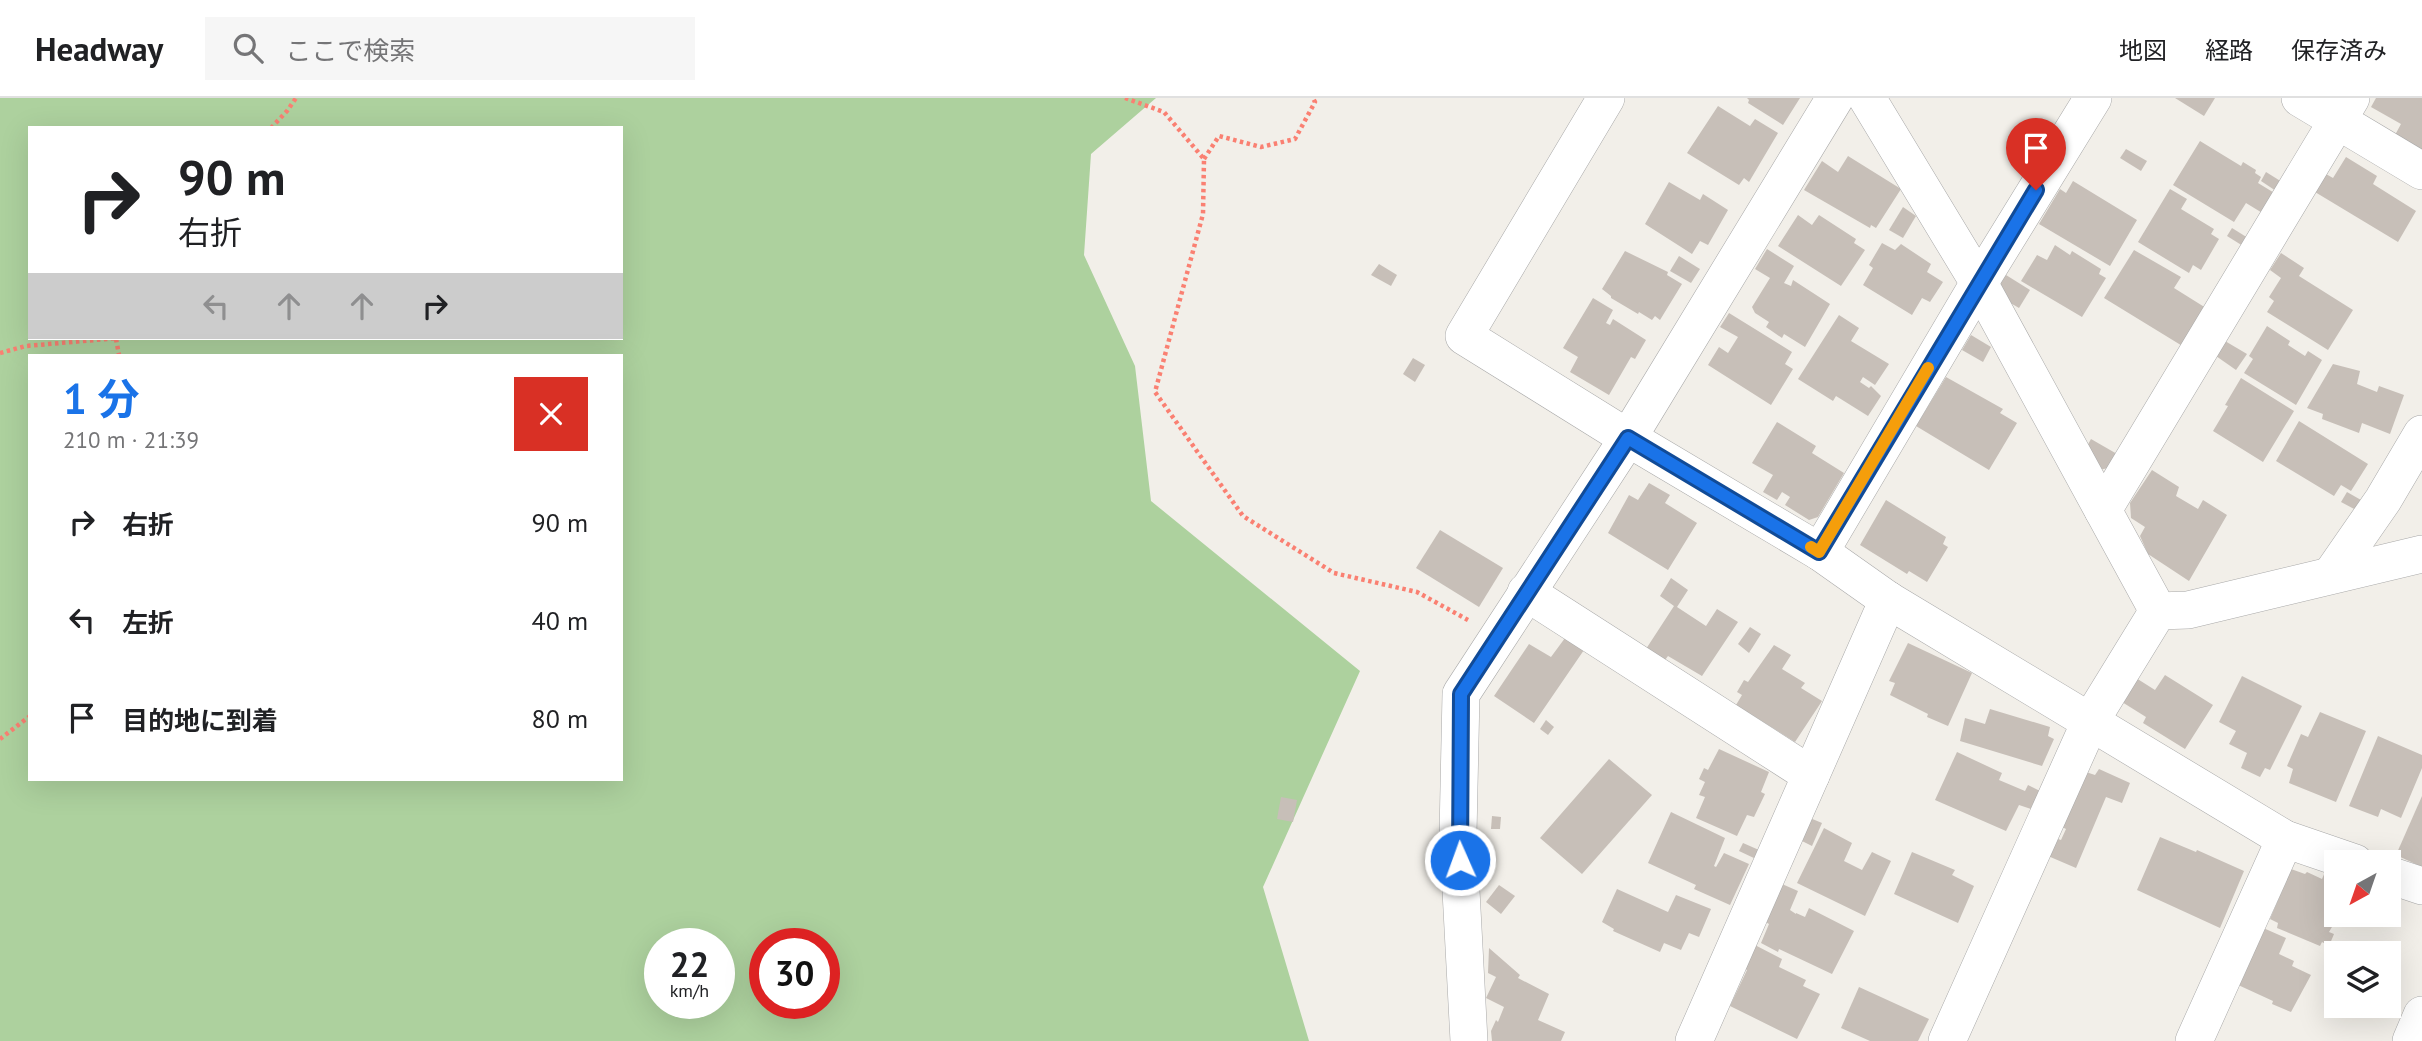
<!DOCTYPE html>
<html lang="ja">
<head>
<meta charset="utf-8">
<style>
  :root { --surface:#fff; --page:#f6f6f6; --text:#202124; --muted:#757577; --line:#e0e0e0; --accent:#1a73e8 }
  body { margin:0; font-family:"PT Sans","Noto Sans JP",sans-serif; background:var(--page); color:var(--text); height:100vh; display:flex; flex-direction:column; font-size:26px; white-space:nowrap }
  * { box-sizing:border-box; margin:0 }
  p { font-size:23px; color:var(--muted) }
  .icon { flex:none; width:38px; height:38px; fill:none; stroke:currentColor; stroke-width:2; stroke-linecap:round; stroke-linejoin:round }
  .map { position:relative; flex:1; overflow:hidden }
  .details { position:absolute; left:28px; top:256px; width:595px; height:427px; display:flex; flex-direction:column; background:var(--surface); border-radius:0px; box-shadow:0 7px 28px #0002 }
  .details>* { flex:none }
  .guide { position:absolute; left:28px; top:28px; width:595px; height:214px; border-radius:0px; box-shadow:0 7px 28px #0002; background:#fff; color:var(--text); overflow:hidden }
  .needle { width:46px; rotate:220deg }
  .controls { position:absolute; left:2324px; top:752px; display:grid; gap:14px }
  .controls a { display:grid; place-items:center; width:77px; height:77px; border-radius:0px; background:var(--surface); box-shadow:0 7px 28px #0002; font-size:35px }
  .speed { position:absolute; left:644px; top:830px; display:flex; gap:14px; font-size:35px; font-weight:700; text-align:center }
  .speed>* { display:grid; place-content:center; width:91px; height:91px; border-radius:50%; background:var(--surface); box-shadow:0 7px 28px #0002; line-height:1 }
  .speed small { font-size:18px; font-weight:400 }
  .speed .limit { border:10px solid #d22; background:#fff; color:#111 }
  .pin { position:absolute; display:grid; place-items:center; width:60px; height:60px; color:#fff; margin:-72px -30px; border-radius:50% 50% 50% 0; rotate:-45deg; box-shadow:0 0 7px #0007 }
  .pin .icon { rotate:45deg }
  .me { position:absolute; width:77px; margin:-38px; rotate:358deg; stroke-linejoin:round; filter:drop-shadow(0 0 5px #0008) }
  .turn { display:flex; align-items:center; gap:24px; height:147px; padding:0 35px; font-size:32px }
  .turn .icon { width:91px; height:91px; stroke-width:2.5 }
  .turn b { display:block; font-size:49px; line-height:60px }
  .lanes { display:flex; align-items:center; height:66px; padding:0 35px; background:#0003; justify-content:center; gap:35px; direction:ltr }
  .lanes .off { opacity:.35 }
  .round { display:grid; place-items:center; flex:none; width:74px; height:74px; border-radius:0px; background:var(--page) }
  .summary { display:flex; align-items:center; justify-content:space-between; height:119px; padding:0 35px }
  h1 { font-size:42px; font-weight:700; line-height:52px; color:var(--accent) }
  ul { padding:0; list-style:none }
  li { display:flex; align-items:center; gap:21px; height:98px; padding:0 35px }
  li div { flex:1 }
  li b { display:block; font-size:26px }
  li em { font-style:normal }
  header { display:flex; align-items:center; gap:42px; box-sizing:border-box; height:98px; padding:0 35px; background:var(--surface); border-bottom:2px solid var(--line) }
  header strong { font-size:33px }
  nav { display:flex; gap:38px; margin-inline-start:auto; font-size:24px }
  .search { width:490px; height:63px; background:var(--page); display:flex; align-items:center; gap:18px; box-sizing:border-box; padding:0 24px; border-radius:0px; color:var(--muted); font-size:26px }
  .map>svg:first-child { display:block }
</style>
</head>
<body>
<header>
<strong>Headway</strong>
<div class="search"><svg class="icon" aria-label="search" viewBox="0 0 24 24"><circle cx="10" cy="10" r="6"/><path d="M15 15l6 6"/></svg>ここで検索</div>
<nav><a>地図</a><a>経路</a><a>保存済み</a></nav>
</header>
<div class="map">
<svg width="2422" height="943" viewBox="0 0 2422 943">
  <rect width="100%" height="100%" fill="#f2efe9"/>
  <path fill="#add19e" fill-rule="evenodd" d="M0,0H1156L1091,56L1084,157L1135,268L1151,403L1360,573L1263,789L1309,943H0ZM30,30H621V240H30ZM30,257H621V681H30ZM660,845H719V905H660ZM765,845H824V905H765Z"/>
  <g fill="#c7bfb8">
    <path d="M1747,0H1800L1783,27L1748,5L1749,2Z"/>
    <path d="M2175,0H2215L2204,18Z"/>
    <path d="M2376,0H2422V52L2395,37L2401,26L2371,9Z"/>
    <path d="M1718,8L1750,28L1755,21L1778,35L1749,84L1744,80L1739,87L1687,55Z"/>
    <path d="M2200,43L2241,68L2243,64L2256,72L2255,75L2261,79L2258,85L2276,96L2264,116L2246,105L2234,124L2173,87Z"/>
    <path d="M2126,51L2147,63L2141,73L2120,60Z"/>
    <path d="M1848,58L1901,91L1876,130L1871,127L1870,130L1804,92L1822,63L1838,74Z"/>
    <path d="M2346,59L2377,78L2373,86L2416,113L2398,144L2315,94L2326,76L2333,80Z"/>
    <path d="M2266,74L2282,84L2276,93L2261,83Z"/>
    <path d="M2073,83L2137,122L2110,168L2039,126L2060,91L2066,95Z"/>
    <path d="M1669,84L1700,102L1703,96L1728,112L1708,147L1700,143L1692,156L1645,126Z"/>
    <path d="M2170,91L2187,101L2181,111L2214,131L2211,136L2219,141L2201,172L2193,167L2189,175L2138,144Z"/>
    <path d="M1903,109L1916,118L1903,140L1889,132Z"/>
    <path d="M1798,117L1812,127L1819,117L1856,141L1854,145L1865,152L1841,188L1778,148Z"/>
    <path d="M2232,130L2248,140L2243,148L2227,138Z"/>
    <path d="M1882,145L1895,152L1901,146L1931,166L1927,174L1943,184L1930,204L1922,200L1912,217L1863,187L1873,170L1869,167Z"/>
    <path d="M2055,147L2070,157L2072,153L2101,171L2099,176L2106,180L2082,219L2021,183L2037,157L2047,162Z"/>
    <path d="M1767,151L1794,168L1784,185L1791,188L1793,182L1830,206L1805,249L1784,236L1782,240L1766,229L1769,224L1755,215L1752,209L1770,180L1755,171Z"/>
    <path d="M2134,152L2181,179L2174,190L2206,210L2184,249L2104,200Z"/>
    <path d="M1625,153L1668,174L1667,177L1682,186L1660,222L1655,218L1652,222L1639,214L1638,216L1611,200V198L1602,191Z"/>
    <path d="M2281,155L2304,170L2299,178L2353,212L2328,252L2267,214L2274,203L2269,199L2281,180L2270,172Z"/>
    <path d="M1679,158L1700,171L1691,185L1670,173Z"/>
    <path d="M1379,166L1397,177L1391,188L1371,177Z"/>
    <path d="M2006,177L2030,192L2019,210L2002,200L2000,185Z"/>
    <path d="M1593,200L1613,212L1606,225L1610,227L1613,221L1646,242L1635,261L1631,259L1609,297L1570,274L1578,259L1563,250Z"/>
    <path d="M1729,215L1792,254L1785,266L1793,271L1771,307L1708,267L1719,249L1728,255L1738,239L1720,229Z"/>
    <path d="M1839,217L1859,230L1851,243L1889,266L1875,287L1863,279L1860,284L1869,290L1871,288L1881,298L1868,318L1836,298L1833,303L1798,281Z"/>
    <path d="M2267,228L2290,243L2288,247L2305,258L2308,253L2322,262L2296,307L2244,275L2253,261L2249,258Z"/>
    <path d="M1971,237L1991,249L1983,264L1962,252Z"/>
    <path d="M2225,243L2247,256L2236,272L2216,258Z"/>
    <path d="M1413,260L1425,267L1415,284L1403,276Z"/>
    <path d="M2333,266L2360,273L2357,286L2377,294L2379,288L2404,297L2390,336L2362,325L2359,335L2322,321L2323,316L2307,310Z"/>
    <path d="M1946,279L2003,311L2000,315L2017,325L1989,372L1916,328Z"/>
    <path d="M2241,280L2294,313L2263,364L2213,333L2228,308L2225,307Z"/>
    <path d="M2299,323L2368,366L2351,393L2341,387L2334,398L2276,363Z"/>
    <path d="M1777,324L1816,348L1812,355L1844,375L1818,419L1809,422L1785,407L1790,399L1782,394L1777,402L1763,394L1773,377L1752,365Z"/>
    <path d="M2091,341L2117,356L2109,370L2098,372L2086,350Z"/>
    <path d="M2152,372L2179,389L2176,398L2198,411L2203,402L2227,417L2189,483L2148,456L2140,438L2145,429L2131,420L2130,405Z"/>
    <path d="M1649,385L1670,397L1665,405L1697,425L1668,472L1608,435L1629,397L1638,402Z"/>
    <path d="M2347,394L2361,402L2356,412L2341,404Z"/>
    <path d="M1886,402L1946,439L1943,446L1948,449L1927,484L1909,473L1907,476L1860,447Z"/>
    <path d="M1440,432L1503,470L1479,509L1416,470Z"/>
    <path d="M1671,480L1688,492L1677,509L1706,528L1717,511L1738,524L1702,578L1668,558L1665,562L1646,551L1674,508L1660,498Z"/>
    <path d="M1750,529L1761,536L1749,555L1738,546Z"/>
    <path d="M1565,540L1584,552L1534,625L1494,598L1529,546L1551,559Z"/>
    <path d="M1908,545L1972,575L1948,628L1927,619L1928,616L1890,597L1895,585L1889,583Z"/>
    <path d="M1774,547L1791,557L1782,571L1805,585L1801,590L1822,603L1795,644L1736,607L1742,597L1737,594L1744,582L1748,584Z"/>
    <path d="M2165,577L2213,607L2185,651L2143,625L2146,619L2122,604L2136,580L2155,592Z"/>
    <path d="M2242,578L2302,608L2270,672L2265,670L2260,679L2241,670L2247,655L2229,646L2236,633L2219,624Z"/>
    <path d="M1990,611L2050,629L2048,638L2054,641L2042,668L1960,643L1965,620L1985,626Z"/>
    <path d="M2320,614L2366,633L2336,704L2289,685L2293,671L2287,668L2301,636L2308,639Z"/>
    <path d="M1546,622L1554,629L1548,637L1540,631Z"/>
    <path d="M2378,638L2422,657V670L2401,720L2381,711L2378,719L2349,708Z"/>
    <path d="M1719,651L1769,674L1761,694L1765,696L1754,719L1747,717L1737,738L1696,720L1705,699L1699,697L1705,684L1699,681L1704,670L1708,672Z"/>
    <path d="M1957,654L2002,675L1999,682L2025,693L2028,687L2040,693L2031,711L2019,707L2006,733L1935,702Z"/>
    <path d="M1609,661L1652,697L1582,776L1540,740Z"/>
    <path d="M2099,671L2130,685L2122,705L2106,699L2076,770L2048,758L2055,740L2061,742L2066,731L2062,729L2086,674L2095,677Z"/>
    <path d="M2422,698V769L2396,757Z"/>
    <path d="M1281,699L1297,702L1293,724L1277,721Z"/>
    <path d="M1671,714L1725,740L1714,768L1716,769L1724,755L1749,766L1730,807L1694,791L1696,787L1648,765Z"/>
    <path d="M1492,718L1501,719L1500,731H1491Z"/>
    <path d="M1810,720L1822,725L1812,748L1800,742Z"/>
    <path d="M1824,730L1852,745L1844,763L1862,772L1872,754L1891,763L1865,818L1797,785Z"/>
    <path d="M2160,739L2196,754L2197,752L2244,773L2220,830L2137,792Z"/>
    <path d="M1743,745L1759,752L1756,761L1739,753Z"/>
    <path d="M1912,754L1955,772L1952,777L1974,788L1958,825L1894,796Z"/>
    <path d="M2291,771L2305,776L2307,774L2322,781L2325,774L2336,780V817H2339L2329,834L2334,836L2329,848L2322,844L2320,848L2277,830L2278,825L2270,821Z"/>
    <path d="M1782,786L1798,793L1790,812L1796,816V815L1805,819L1809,810L1854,833L1832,876L1779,851L1778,854L1761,845L1769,826L1764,823Z"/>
    <path d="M1499,787L1515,798L1501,816L1486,804Z"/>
    <path d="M1617,791L1668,814L1676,797L1711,811L1699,839L1689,835L1681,852L1664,845L1660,854L1613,833L1614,831L1602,824Z"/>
    <path d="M2261,829L2286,840L2279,856L2294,863L2292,868L2311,877L2291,914L2272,906L2273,903L2236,886Z"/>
    <path d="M1753,846L1782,861L1779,869L1806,882L1803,888L1820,896L1797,941L1730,908L1747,872L1743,869Z"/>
    <path d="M1489,850L1520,877L1518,880L1549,896L1538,922L1565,934L1561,943H1492L1491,933L1496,922L1498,924L1504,909L1486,900L1496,879L1488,875Z"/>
    <path d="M1859,889L1929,921L1918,943H1870L1841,930Z"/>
  </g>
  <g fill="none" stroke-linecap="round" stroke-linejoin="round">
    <g stroke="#a9a9a9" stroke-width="38">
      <g id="minor">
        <path d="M1606,0L1464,238L1628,340L1820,454L1888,502L2285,741L2355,765"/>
        <path d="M1867,0L1979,185L2158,513"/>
        <path d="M2300,0L2422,73"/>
        <path d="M2103,412L2351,0"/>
        <path d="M1820,454L1979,185L2093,0"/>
        <path d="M2331,477L2383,402L2422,336"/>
        <path d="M1526,494L1811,677"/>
        <path d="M2389,777L2422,788"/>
        <path d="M1469,943L1458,736L1461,596L1628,340L1835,0"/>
        <path d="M1694,943L1888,502"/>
        <path d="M1947,943L2091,622L2158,513L2188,512L2422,456"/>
        <path d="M2194,943L2285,741"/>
        <path d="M2411,943L2422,917"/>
      </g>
    </g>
    <g stroke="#fa8072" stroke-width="4.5" stroke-dasharray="3.5 3.5" stroke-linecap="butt">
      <path d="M1125,0L1164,14L1204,61L1203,116L1155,294L1243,418L1334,475L1417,494L1468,522"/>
      <path d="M271,30L287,13L296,0"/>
      <path d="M1204,61L1219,38L1261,49L1295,41L1315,4L1313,0"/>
      <path d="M116,241L119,257"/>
      <path d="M0,255L26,248L118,240"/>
      <path d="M0,641L30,618"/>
    </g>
    <use href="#minor" stroke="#fff" stroke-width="37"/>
  </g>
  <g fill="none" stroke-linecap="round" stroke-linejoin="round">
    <g stroke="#114b97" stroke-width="18">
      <path id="route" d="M1460,762L1461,596L1628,340L1819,454L2036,92"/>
    </g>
    <use href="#route" stroke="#1a73e8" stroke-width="12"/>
    <path stroke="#f59e0b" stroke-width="12" d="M1811,449L1819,454L1928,270"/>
  </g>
</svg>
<div class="controls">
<a><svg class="needle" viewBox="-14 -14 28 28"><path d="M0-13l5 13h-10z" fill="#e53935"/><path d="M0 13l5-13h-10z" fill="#757577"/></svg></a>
<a><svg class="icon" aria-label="layers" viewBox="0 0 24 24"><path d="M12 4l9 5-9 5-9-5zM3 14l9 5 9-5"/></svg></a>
</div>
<div class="speed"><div>22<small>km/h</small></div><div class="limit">30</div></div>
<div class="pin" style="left:2036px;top:92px;background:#d93025"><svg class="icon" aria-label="arrive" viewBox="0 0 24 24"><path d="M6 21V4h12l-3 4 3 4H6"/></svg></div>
<svg class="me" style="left:1460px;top:762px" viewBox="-20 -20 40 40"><circle r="17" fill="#1a73e8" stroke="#fff" stroke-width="3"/><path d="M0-11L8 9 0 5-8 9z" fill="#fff"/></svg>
<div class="guide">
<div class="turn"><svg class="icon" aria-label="right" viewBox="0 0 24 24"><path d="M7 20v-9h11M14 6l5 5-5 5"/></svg><div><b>90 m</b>右折</div></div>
<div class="lanes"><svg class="icon off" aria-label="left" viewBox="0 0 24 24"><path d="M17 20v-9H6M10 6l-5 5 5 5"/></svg><svg class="icon off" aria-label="ahead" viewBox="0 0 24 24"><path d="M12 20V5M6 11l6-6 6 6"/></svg><svg class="icon off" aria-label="ahead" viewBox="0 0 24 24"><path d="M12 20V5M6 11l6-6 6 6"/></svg><svg class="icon" aria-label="right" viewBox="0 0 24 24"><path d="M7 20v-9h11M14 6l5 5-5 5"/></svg></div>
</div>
<section class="details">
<div class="summary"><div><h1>1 分</h1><p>210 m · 21:39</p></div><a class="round" style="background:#d93025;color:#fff"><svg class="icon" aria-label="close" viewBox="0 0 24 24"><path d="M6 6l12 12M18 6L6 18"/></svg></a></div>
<ul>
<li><svg class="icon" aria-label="right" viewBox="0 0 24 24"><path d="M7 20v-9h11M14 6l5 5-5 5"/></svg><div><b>右折</b></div><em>90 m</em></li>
<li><svg class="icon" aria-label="left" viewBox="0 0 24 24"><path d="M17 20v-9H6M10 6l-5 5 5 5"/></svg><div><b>左折</b></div><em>40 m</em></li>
<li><svg class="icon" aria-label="arrive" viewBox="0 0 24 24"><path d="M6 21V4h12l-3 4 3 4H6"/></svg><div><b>目的地に到着</b></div><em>80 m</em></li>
</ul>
</section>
</div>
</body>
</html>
